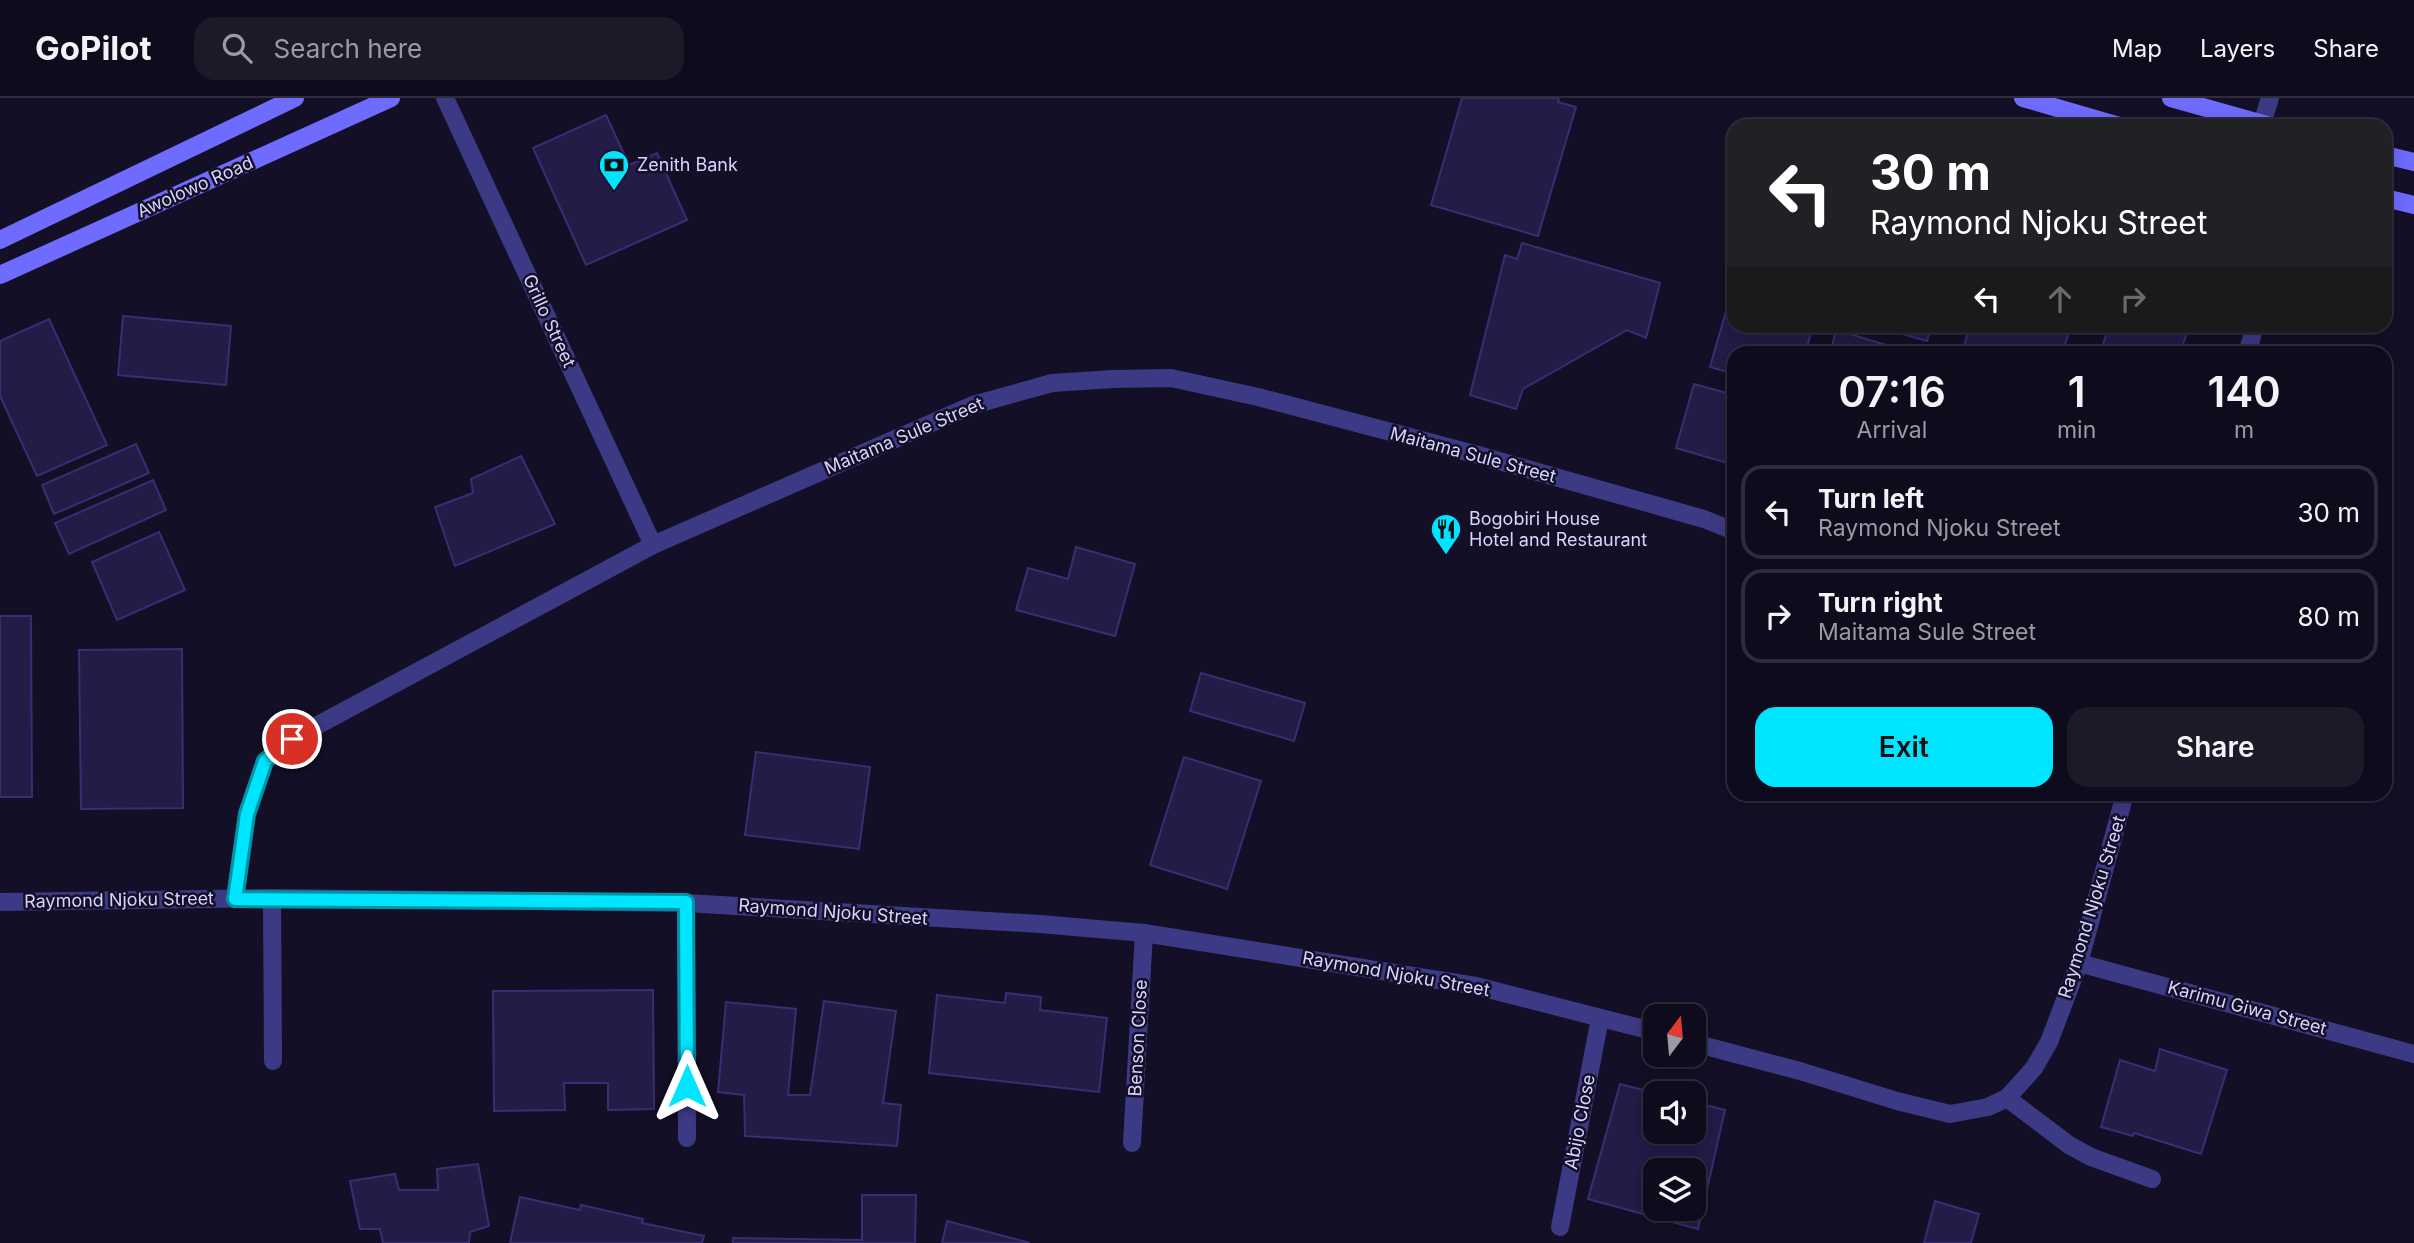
<!DOCTYPE html>
<html lang="en">
<head>
<meta charset="utf-8">
<style>
  :root { --surface:#0e0b1c; --page:#1c1929; --text:#f1f3f6; --muted:#9b9ba3; --line:#2e2b3b; --accent:#00e5ff }
  body { margin:0; font-family:Inter,sans-serif; background:var(--page); color:var(--text); height:100vh; display:flex; flex-direction:column; font-size:26px; white-space:nowrap }
  * { box-sizing:border-box; margin:0 }
  p { font-size:23px; color:var(--muted) }
  .icon { flex:none; width:38px; height:38px; fill:none; stroke:currentColor; stroke-width:2; stroke-linecap:round; stroke-linejoin:round }
  .map { position:relative; flex:1; overflow:hidden }
  .drawer { position:absolute; left:1727px; top:248px; width:665px; height:455px; display:flex; flex-direction:column; background:var(--surface); border-radius:21px; box-shadow:0 4px 18px #0003,0 0 0 2px var(--line) }
  .drawer>* { flex:none }
  .guide { position:absolute; left:1727px; top:21px; width:665px; height:214px; border-radius:21px; box-shadow:0 4px 18px #0003,0 0 0 2px var(--line); background:#202124; color:#fff; overflow:hidden }
  .needle { width:46px; rotate:16deg }
  .fabs { position:absolute; left:1643px; top:906px; display:grid; gap:14px }
  .fabs a { display:grid; place-items:center; width:63px; height:63px; border-radius:14px; background:var(--surface); box-shadow:0 4px 18px #0003,0 0 0 2px var(--line); font-size:35px }
  .pin { position:absolute; display:grid; place-items:center; width:60px; height:60px; color:#fff; margin:-30px; border:4px solid #fff; border-radius:50%; box-shadow:0 2px 7px #0007 }
  .me { position:absolute; width:77px; margin:-38px; rotate:0deg; stroke-linejoin:round; filter:drop-shadow(0 0 5px #0008) }
  .turn { display:flex; align-items:center; gap:24px; height:147px; padding:0 28px; font-size:32px }
  .turn .icon { width:91px; height:91px; stroke-width:2.5 }
  .turn b { display:block; font-size:49px; line-height:60px }
  .lanes { display:flex; align-items:center; height:66px; padding:0 28px; background:#0003; justify-content:center; gap:35px; direction:ltr }
  .lanes .off { opacity:.35 }
  .eta { display:flex; justify-content:space-evenly; align-items:center; height:119px; text-align:center }
  .eta b { font-size:42px; font-weight:600; line-height:49px }
  .action { display:flex; gap:14px; margin-top:auto; padding:14px 28px }
  .action a { flex:1; height:80px; border-radius:21px; background:var(--accent); color:#111; font-size:28px; font-weight:600; line-height:80px; text-align:center }
  .action a+a { background:var(--page); color:var(--text) }
  ul { padding:0; list-style:none }
  li { display:flex; align-items:center; gap:21px; height:94px; margin:0 14px 10px; padding:0 14px; border:4px solid var(--line); border-radius:21px }
  li div { flex:1 }
  li b { display:block; font-size:26px }
  li em { font-style:normal }
  header { display:flex; align-items:center; gap:42px; box-sizing:border-box; height:98px; padding:0 35px; background:var(--surface); border-bottom:2px solid var(--line) }
  header strong { font-size:33px }
  nav { display:flex; gap:38px; margin-inline-start:auto; font-size:24px }
  .search { width:490px; height:63px; background:var(--page); display:flex; align-items:center; gap:18px; box-sizing:border-box; padding:0 24px; border-radius:21px; color:var(--muted); font-size:26px }
  .map>svg:first-child { display:block }
</style>
</head>
<body>
<header>
<strong>GoPilot</strong>
<div class="search"><svg class="icon" aria-label="search" viewBox="0 0 24 24"><circle cx="10" cy="10" r="6"/><path d="M15 15l6 6"/></svg>Search here</div>
<nav><a>Map</a><a>Layers</a><a>Share</a></nav>
</header>
<div class="map">
<svg width="2414" height="1145" viewBox="0 0 2414 1145">
  <rect width="100%" height="100%" fill="#130f26"/>
  <g fill="#241b47" stroke="#3b2d73" stroke-width="2" fill-rule="evenodd">
    <path d="M1462,0H1559L1558,4L1576,9L1538,138L1431,107Z"/>
    <path d="M606,17L629,67L657,55L687,122L586,167L533,50Z"/>
    <path d="M1522,145L1660,185L1646,240L1627,232L1523,291L1516,311L1470,297L1505,157L1517,161Z"/>
    <path d="M1730,199L1734,200V228H1813L1805,256H1734V276L1710,269Z"/>
    <path d="M123,218L231,228L226,287L118,277Z"/>
    <path d="M49,221L107,347L37,378L0,298V243Z"/>
    <path d="M1874,228H1931L1927,243Z"/>
    <path d="M1962,228H2071L2062,256H1962L1969,230Z"/>
    <path d="M2109,228H2189L2180,256H2100Z"/>
    <path d="M1836,232L1917,256H1830Z"/>
    <path d="M1694,286L1734,297V367L1676,350Z"/>
    <path d="M136,346L149,375L54,416L42,387Z"/>
    <path d="M521,358L555,426L455,468L435,409L473,395L471,381Z"/>
    <path d="M153,382L166,412L69,456L55,425Z"/>
    <path d="M159,434L185,492L117,522L92,464Z"/>
    <path d="M1076,449L1135,466L1115,538L1016,512L1028,470L1068,481Z"/>
    <path d="M0,518H31L32,699H0Z"/>
    <path d="M182,551L183,710L81,711L79,552Z"/>
    <path d="M1201,575L1305,605L1294,643L1190,613Z"/>
    <path d="M756,654L870,669L859,751L745,737Z"/>
    <path d="M1184,659L1261,683L1227,791L1150,767Z"/>
    <path d="M653,892L654,1011L608,1012V985H564L565,1012L494,1013L493,893Z"/>
    <path d="M1006,895L1041,899L1040,912L1107,920L1099,994L929,975L937,897L1005,905Z"/>
    <path d="M824,903L896,913L883,1005L901,1007L897,1048L745,1038L744,997L718,994L726,904L796,911L788,997H810Z"/>
    <path d="M2160,951L2227,972L2201,1056L2134,1035L2133,1038L2101,1029L2120,962L2155,973Z"/>
    <path d="M1620,986L1658,996H1656V1034H1694V1004L1725,1012L1698,1131L1588,1101ZM1656,1073H1694V1111H1656Z"/>
    <path d="M478,1066L489,1128L470,1134L469,1145H383L380,1131H360L350,1083L395,1076L399,1092H438L437,1071Z"/>
    <path d="M862,1097H916L915,1145H733V1140L862,1142Z"/>
    <path d="M520,1099L580,1112L581,1107L643,1121L642,1125L704,1138L702,1145H510Z"/>
    <path d="M1935,1103L1979,1116L1971,1145H1924Z"/>
    <path d="M947,1123L1030,1145H942Z"/>
  </g>
  <g fill="none" stroke-linecap="round" stroke-linejoin="round">
    <g stroke="#3d3a85" stroke-width="18">
      <path d="M2262,26L2270,0"/>
      <path d="M2007,1000L2069,1047L2091,1059L2152,1081"/>
    </g>
    <g stroke="#3d3a85" stroke-width="18">
      <path d="M445,0L653,447"/>
      <path d="M2247,256L2255,228"/>
      <path d="M272,800L273,963"/>
      <path d="M235,801L247,716L265,663L292,641L653,447L973,307L1052,285L1113,281L1171,280L1258,299L1478,357L1704,421L1734,433"/>
      <path d="M0,804L272,800L686,805L1040,826L1144,835L1476,888L1656,934"/>
      <path d="M686,805L687,1040"/>
      <path d="M2079,865L2414,956"/>
      <path d="M1694,945L1800,973L1897,1003L1950,1016L1988,1009L2007,1000L2034,970L2049,944L2079,865L2125,696"/>
      <path d="M1132,1045L1144,835"/>
      <path d="M1560,1129L1600,920"/>
    </g>
    <g stroke="#6f6bff" stroke-width="18">
      <path d="M2023,0L2119,28"/>
      <path d="M2171,0L2270,28"/>
      <path d="M2385,57L2414,64"/>
      <path d="M2385,100L2414,107"/>
      <path d="M0,142L295,0"/>
      <path d="M0,177L391,0"/>
    </g>
  </g>
  <g fill="none" stroke-linecap="round" stroke-linejoin="round">
    <g stroke="#0095a6" stroke-width="18">
      <path id="route" d="M292,641L265,663L247,716L235,801L686,804L687,988"/>
    </g>
    <use href="#route" stroke="#00e5ff" stroke-width="12"/>
  </g>
  <defs>
    <g id="bank-pin" transform="scale(1.575)"><path d="M0 17L-7.5 6A9.5 9.5 0 1 1 7.5 6Z" fill="#00e5ff" stroke="#130f26"/><path d="M-6-4H6V4H-6ZM0-2.3a2.3 2.3 0 1 0 0 4.6a2.3 2.3 0 1 0 0-4.6Z" fill="#111"/></g>
    <g id="restaurant-pin" transform="scale(1.575)"><path d="M0 17L-7.5 6A9.5 9.5 0 1 1 7.5 6Z" fill="#00e5ff" stroke="#130f26"/><path d="M-5-6h1v4h1v-4h1v4h1v-4h1v5L-1.5 .5V6h-2V.5L-5-1ZM5-6V6H3V1.5H1.5Q1.5-4 5-6Z" fill="#111"/></g>
  </defs>
  <g fill-rule="evenodd">
    <use href="#bank-pin" x="614" y="67"/>
    <use href="#restaurant-pin" x="1446" y="431"/>
  </g>
  <g text-anchor="middle" stroke-width="5" stroke-linejoin="round" paint-order="stroke">
    <g font-size="18" fill="#d9d4ff" stroke="#130f26" text-anchor="start">
      <text x="637" y="73">Zenith Bank</text>
      <text x="1469" y="427">Bogobiri House<tspan x="1469" dy="21">Hotel and Restaurant</tspan></text>
    </g>
    <g font-size="18" fill="#d9d4ff" stroke="#130f26">
      <text transform="translate(195 89) rotate(-24)" y="6">Awolowo Road</text>
      <text transform="translate(549 223) rotate(65)" y="6">Grillo Street</text>
      <text transform="translate(904 338) rotate(-23)" y="6">Maitama Sule Street</text>
      <text transform="translate(1473 357) rotate(15)" y="6">Maitama Sule Street</text>
      <text transform="translate(119 802) rotate(-1)" y="6">Raymond Njoku Street</text>
      <text transform="translate(2092 809) rotate(-73)" y="6">Raymond Njoku Street</text>
      <text transform="translate(833 814) rotate(4)" y="6">Raymond Njoku Street</text>
      <text transform="translate(1396 876) rotate(10)" y="6">Raymond Njoku Street</text>
      <text transform="translate(2247 910) rotate(15)" y="6">Karimu Giwa Street</text>
      <text transform="translate(1138 940) rotate(-87)" y="6">Benson Close</text>
      <text transform="translate(1580 1024) rotate(-79)" y="6">Abijo Close</text>
    </g>
  </g>
</svg>
<div class="fabs">
<a><svg class="needle" viewBox="-14 -14 28 28"><path d="M0-13l5 13h-10z" fill="#e53935"/><path d="M0 13l5-13h-10z" fill="#9b9ba3"/></svg></a>
<a><svg class="icon" aria-label="sound" viewBox="0 0 24 24"><path d="M4 9h4l5-4v14l-5-4H4zM17 9q2 3 0 6"/></svg></a>
<a><svg class="icon" aria-label="layers" viewBox="0 0 24 24"><path d="M12 4l9 5-9 5-9-5zM3 14l9 5 9-5"/></svg></a>
</div>
<div class="pin" style="left:292px;top:641px;background:#d93025"><svg class="icon" aria-label="arrive" viewBox="0 0 24 24"><path d="M6 21V4h12l-3 4 3 4H6"/></svg></div>
<svg class="me" style="left:687px;top:988px" viewBox="-20 -20 40 40"><path d="M0-17L14 15 0 8-14 15z" fill="#00e5ff" stroke="#fff" stroke-width="4"/></svg>
<div class="guide">
<div class="turn"><svg class="icon" aria-label="left" viewBox="0 0 24 24"><path d="M17 20v-9H6M10 6l-5 5 5 5"/></svg><div><b>30 m</b>Raymond Njoku Street</div></div>
<div class="lanes"><svg class="icon" aria-label="left" viewBox="0 0 24 24"><path d="M17 20v-9H6M10 6l-5 5 5 5"/></svg><svg class="icon off" aria-label="ahead" viewBox="0 0 24 24"><path d="M12 20V5M6 11l6-6 6 6"/></svg><svg class="icon off" aria-label="right" viewBox="0 0 24 24"><path d="M7 20v-9h11M14 6l5 5-5 5"/></svg></div>
</div>
<section class="drawer">
<div class="eta">
<div><b>07:16</b><p>Arrival</p></div>
<div><b>1</b><p>min</p></div>
<div><b>140</b><p>m</p></div>
</div>
<ul>
<li><svg class="icon" aria-label="left" viewBox="0 0 24 24"><path d="M17 20v-9H6M10 6l-5 5 5 5"/></svg><div><b>Turn left</b><p>Raymond Njoku Street</p></div><em>30 m</em></li>
<li><svg class="icon" aria-label="right" viewBox="0 0 24 24"><path d="M7 20v-9h11M14 6l5 5-5 5"/></svg><div><b>Turn right</b><p>Maitama Sule Street</p></div><em>80 m</em></li>
</ul>
<div class="action"><a>Exit</a><a>Share</a></div>
</section>
</div>
</body>
</html>
